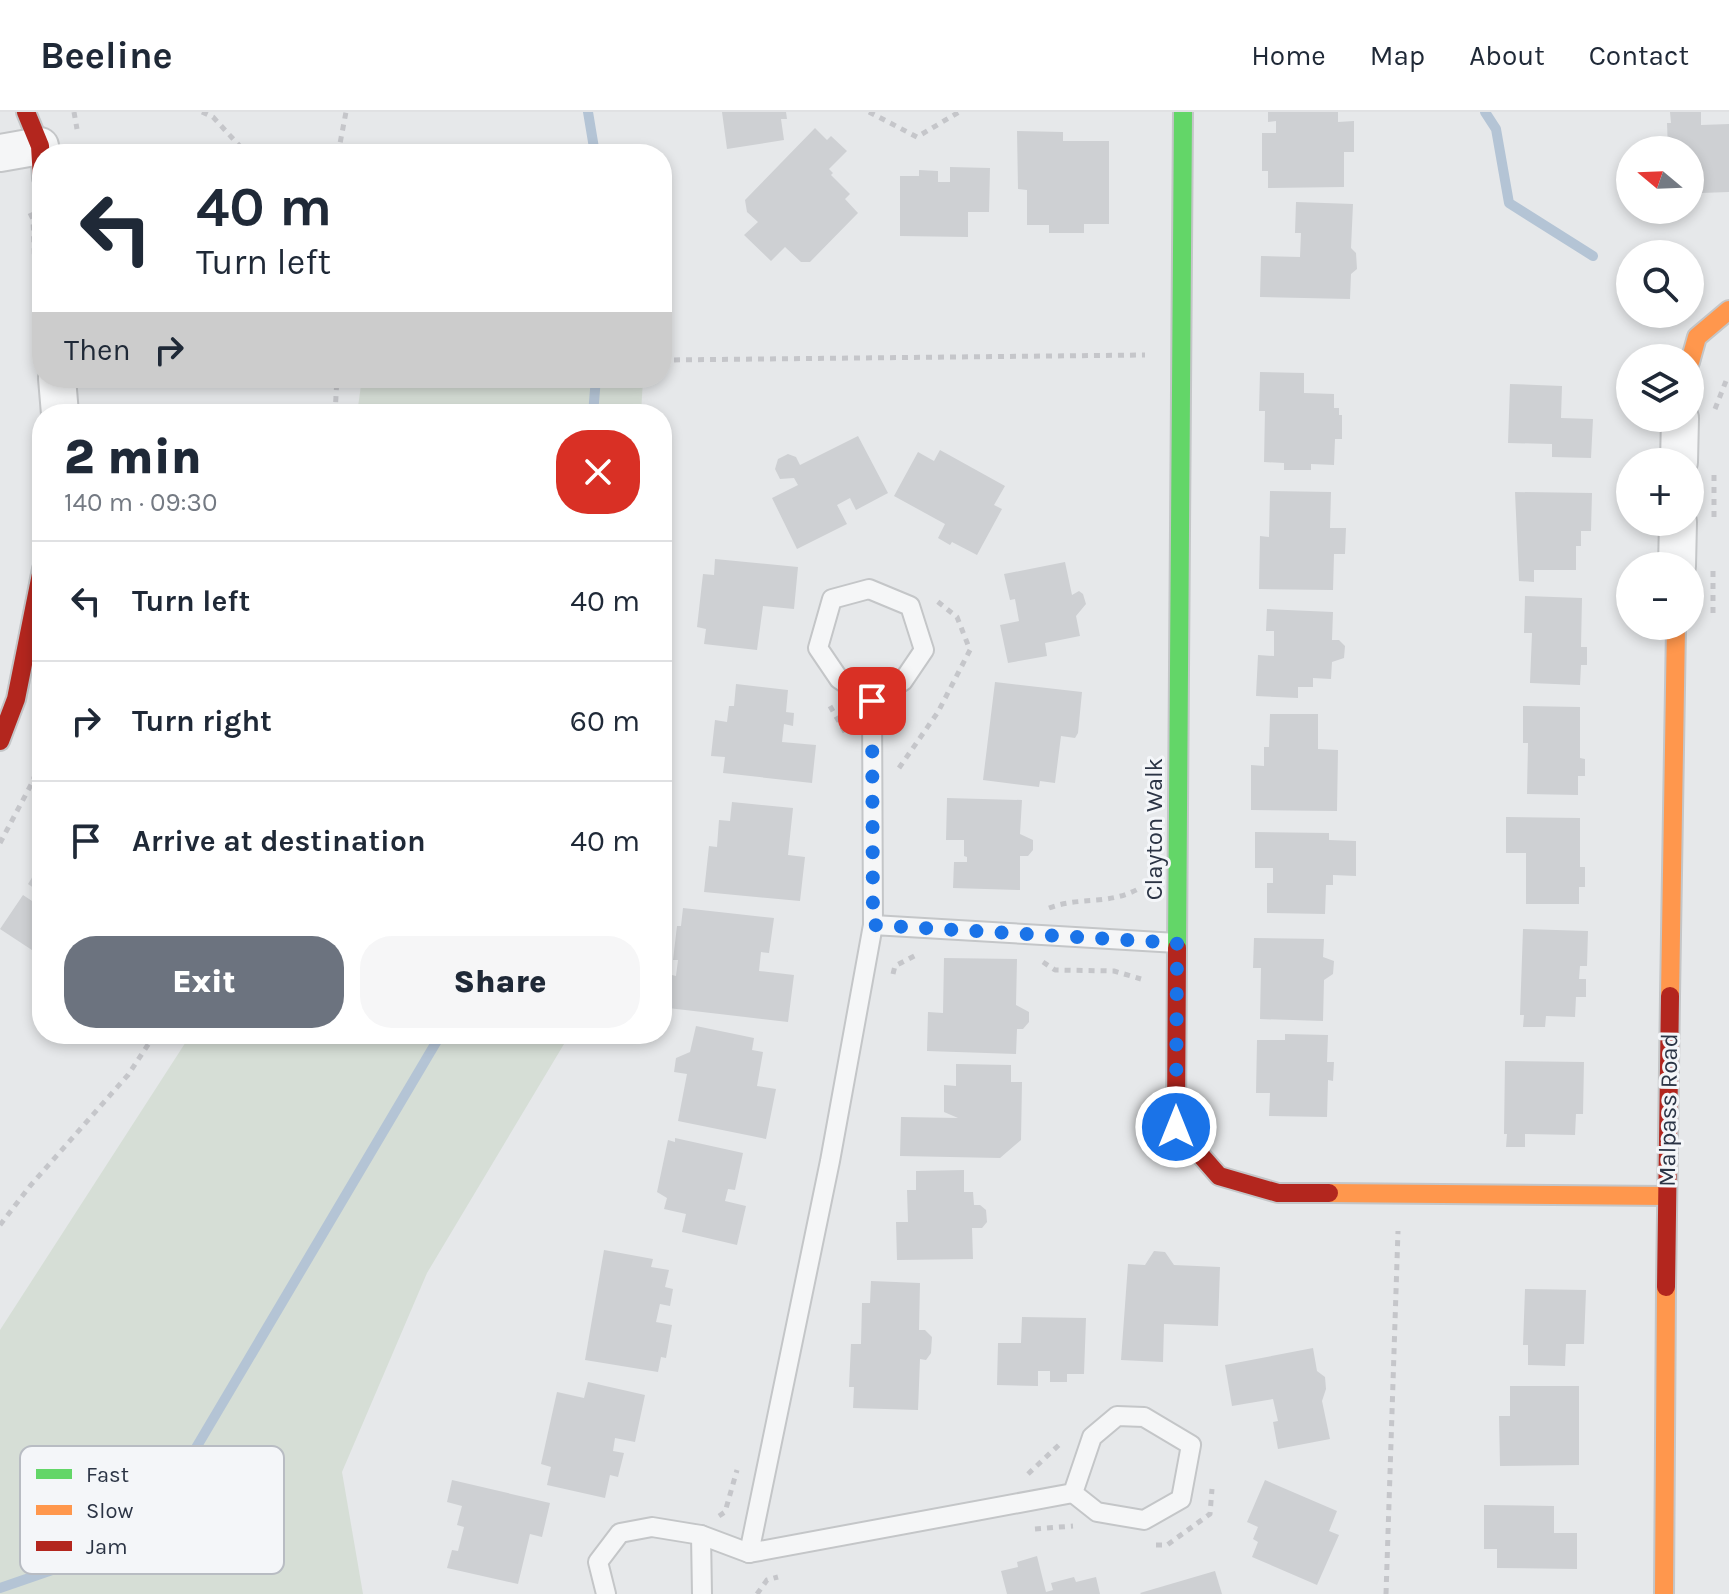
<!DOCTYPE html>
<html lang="en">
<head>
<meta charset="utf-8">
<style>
  :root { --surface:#fff; --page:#f6f6f7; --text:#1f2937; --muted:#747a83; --line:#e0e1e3; --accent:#6c737f }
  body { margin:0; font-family:Karla,sans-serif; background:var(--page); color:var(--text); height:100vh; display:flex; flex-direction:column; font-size:30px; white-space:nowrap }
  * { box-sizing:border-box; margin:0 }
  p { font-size:26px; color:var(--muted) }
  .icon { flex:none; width:44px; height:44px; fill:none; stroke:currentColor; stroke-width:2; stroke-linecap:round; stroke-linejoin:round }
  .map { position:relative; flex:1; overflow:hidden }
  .panel { position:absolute; left:32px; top:292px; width:640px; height:640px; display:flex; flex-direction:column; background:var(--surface); border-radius:32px; box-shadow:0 4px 12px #0003 }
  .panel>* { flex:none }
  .hud { position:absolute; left:32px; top:32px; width:640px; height:244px; border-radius:32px; box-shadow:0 4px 12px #0003; background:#fff; color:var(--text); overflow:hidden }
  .needle { width:52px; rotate:289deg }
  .controls { position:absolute; left:1616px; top:24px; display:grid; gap:16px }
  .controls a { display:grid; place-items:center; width:88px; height:88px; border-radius:50%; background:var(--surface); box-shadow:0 4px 12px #0003; font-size:40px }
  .pin { position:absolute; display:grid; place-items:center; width:68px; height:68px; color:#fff; margin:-34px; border-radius:16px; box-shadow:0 4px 12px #0006 }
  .me { position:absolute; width:88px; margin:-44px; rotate:0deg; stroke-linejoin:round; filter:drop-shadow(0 0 6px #0008) }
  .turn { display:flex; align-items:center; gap:28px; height:168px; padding:0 32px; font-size:36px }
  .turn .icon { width:104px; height:104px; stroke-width:2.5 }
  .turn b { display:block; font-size:56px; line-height:68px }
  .then { display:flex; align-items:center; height:76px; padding:0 32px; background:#0003; gap:16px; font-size:30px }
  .round { display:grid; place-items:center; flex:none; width:84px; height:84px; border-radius:32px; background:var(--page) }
  .overview { display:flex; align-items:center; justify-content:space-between; height:136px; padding:0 32px }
  h1 { font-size:48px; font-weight:800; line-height:60px }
  .button { display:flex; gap:16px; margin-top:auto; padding:16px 32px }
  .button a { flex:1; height:92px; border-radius:32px; background:var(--accent); color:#fff; font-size:32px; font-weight:800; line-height:92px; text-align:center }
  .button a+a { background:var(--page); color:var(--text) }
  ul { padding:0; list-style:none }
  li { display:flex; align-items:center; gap:24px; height:120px; padding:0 32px; border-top:2px solid var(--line) }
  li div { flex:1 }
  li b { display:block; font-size:30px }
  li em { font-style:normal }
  header { display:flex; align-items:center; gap:48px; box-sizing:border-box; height:112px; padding:0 40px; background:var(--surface); border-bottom:2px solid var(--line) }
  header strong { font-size:38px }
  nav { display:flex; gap:44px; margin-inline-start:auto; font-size:28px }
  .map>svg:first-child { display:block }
</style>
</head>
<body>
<header>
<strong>Beeline</strong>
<nav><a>Home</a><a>Map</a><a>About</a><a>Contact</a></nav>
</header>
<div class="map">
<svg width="1729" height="1482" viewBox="0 0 1729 1482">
  <rect width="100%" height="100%" fill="#e6e8ea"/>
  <g fill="#d6ded6">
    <path d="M362,266H617L643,267L641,302H357Z"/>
    <path d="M191,922H570L427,1161L342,1360L363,1482H0V1218Z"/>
  </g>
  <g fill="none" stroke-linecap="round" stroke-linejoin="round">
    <g stroke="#b4c4d5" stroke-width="10">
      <path d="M588,0L595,42"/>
      <path d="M1485,0L1496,17L1509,91L1593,144"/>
      <path d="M593,302L596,266"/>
      <path d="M0,1476L142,1427L441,922"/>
    </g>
  </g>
  <g fill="#ced0d3">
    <path d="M722,0H786L787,7H781L784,28L727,37Z"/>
    <path d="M1268,0H1338V10L1354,9V40H1344V75L1268,76V59H1262V21H1276V9L1268,10Z"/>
    <path d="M1670,0H1701V13L1729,12V80L1701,81V71H1690V38H1668L1667,11H1671Z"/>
    <path d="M815,16L827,28L831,24L847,39L829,57L833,61L831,63L850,82L845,87L858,101L810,150H801L785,135L771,149L744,123L758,110L747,100L745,88Z"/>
    <path d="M1017,19L1063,20V29H1109V112H1084V121H1049V113H1027V78L1018,77Z"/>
    <path d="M950,55L990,56L989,100H968V125L900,124V64H919V58L938,59V70H950Z"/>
    <path d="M1296,90L1353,92L1351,136L1356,141L1357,157L1351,162L1350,187L1260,185L1261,144L1300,145L1301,121H1295Z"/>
    <path d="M1260,260L1304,261V281L1334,282V296H1339V303H1342V327H1335L1334,353L1311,352V358H1284V351L1264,350L1265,299H1259Z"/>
    <path d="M1510,272L1562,274L1561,306L1593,307L1591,346L1552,345V332L1508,331Z"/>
    <path d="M858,324L888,381L856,398L850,386L837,393L847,412L797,437L772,386L798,373L794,366L780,367L775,357L778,347L788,342L796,345L800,353Z"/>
    <path d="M940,338L1005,374L994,393L1002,397L977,443L952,430L950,433L938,426L945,412L894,384L918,340L934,349Z"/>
    <path d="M1270,379L1331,380L1330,416H1346L1345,442H1334L1333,478L1259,477L1260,424L1269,425Z"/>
    <path d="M1515,380L1592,381L1591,419H1581V434H1576V458H1534V470L1519,469Z"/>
    <path d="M715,447L798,455L794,497L763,494L757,538L704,532L706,517L697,515L703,462L714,463Z"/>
    <path d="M1065,450L1072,483L1079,479L1083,482L1086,492L1076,504L1080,524L1045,531L1047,544L1008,551L1000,513L1019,509L1015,487L1010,488L1004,462Z"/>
    <path d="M1525,484L1582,486L1581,535H1587V553H1581L1580,573L1530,571L1532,521H1524Z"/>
    <path d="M1267,497L1333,500L1332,528H1339L1345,534L1344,546L1332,550L1331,567L1313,566V575H1298V586L1256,584L1258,543L1274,544V519H1266Z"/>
    <path d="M995,570L1082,580L1078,621L1075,626L1061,624L1055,671L1040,669L1039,675L983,668Z"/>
    <path d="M736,572L788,578L786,600L794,601L793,614L784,612L782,630L816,633L812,671L723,661L725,645L711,644L715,608L727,610L729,594H734Z"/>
    <path d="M1523,594L1580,595V646L1585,647V664H1578V683L1527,682L1528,631H1523Z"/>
    <path d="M1270,602H1318V637L1338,638L1337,699L1251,698V653L1264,654V635H1269Z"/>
    <path d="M947,686L1022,688L1020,722L1033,728V738L1028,744H1020V778L953,776L954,750H967V745L964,744V728H946Z"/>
    <path d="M732,690L793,696L788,743L805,745L800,789L704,780L709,734L717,735L719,708L730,709Z"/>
    <path d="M1506,705L1580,706V755H1585V775H1579V792H1526V741H1506Z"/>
    <path d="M1255,720L1329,721V728L1356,729V764L1333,763V773H1326L1325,802L1267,801V771H1273V756H1255Z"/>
    <path d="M38,756L42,758V835L38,842L0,817L23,783L35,791L41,781L28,772Z"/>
    <path d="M683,796L774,806L769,841L761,840L759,859L794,863L788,910L668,896L672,863L676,864L678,848H673L677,814H681Z"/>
    <path d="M1523,817L1588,819L1587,854H1580L1579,867H1586V885H1576L1575,905L1546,904L1545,915H1523L1524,903H1520Z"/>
    <path d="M1254,826L1324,827L1323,845L1334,849L1333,862L1324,868L1323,909L1260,907L1261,856H1253Z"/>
    <path d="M944,846L1017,847L1016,893L1029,900V910L1023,917H1017L1016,942L927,939L928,900L943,901Z"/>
    <path d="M696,914L754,926L752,938L763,940L757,974L776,977L766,1027L678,1009L687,962L674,960L676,946L690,940Z"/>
    <path d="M1285,922L1328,923L1327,950H1334L1333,969L1328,968L1327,1005L1269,1004L1270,981H1256L1257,928H1285Z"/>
    <path d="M1505,949L1584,950L1583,1002H1576L1575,1023L1525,1022V1035H1506L1507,1022H1504Z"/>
    <path d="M956,952L1011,953V970H1022L1021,1028L1000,1046L900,1044L901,1005L958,1006L944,1000V973L956,974Z"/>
    <path d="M675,1026L743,1041L735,1078L728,1077L725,1089L746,1094L737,1133L682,1120L686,1102L664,1097L667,1086L657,1080L668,1028L675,1030Z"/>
    <path d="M964,1058V1080H973L974,1093H980L986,1098L987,1110L982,1116H972L973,1147L897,1148L896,1110H908L907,1078H916V1059Z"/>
    <path d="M604,1138L653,1147L651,1155L669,1158L665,1175L673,1177L670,1194L660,1192L656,1210L672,1213L666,1246L661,1245L658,1260L585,1248Z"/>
    <path d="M1154,1139L1165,1140L1174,1153L1220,1155L1218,1214L1164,1212L1163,1250L1121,1248L1128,1152L1145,1153Z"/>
    <path d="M871,1169L920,1171L919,1218H925L932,1225L931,1241L926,1248L920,1247L918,1298L853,1296L854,1275H849L851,1232H861L862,1191H870Z"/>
    <path d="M1525,1177L1586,1178L1584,1232H1566L1565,1254L1528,1253V1233H1523Z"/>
    <path d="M1022,1205L1086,1206L1084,1262H1067V1270H1050V1259H1038V1274L997,1273L998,1231H1021Z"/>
    <path d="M1313,1236L1317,1259L1325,1265L1326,1277L1322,1289L1330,1327L1278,1337L1273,1310L1278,1309L1273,1287L1232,1294L1225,1253Z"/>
    <path d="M588,1270L645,1283L635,1330L615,1326L613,1339L624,1341L618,1365L610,1363L605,1386L547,1373L551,1355L541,1352L557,1280L584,1286Z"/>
    <path d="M1510,1274H1579V1353L1500,1354L1499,1304H1510Z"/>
    <path d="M452,1368L550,1391L542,1425L530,1422L518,1472L447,1456L452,1438L458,1439L464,1415L457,1413L462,1394L447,1390Z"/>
    <path d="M1265,1368L1337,1399L1329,1419L1339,1423L1317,1473L1252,1445L1258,1430L1253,1427L1258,1415L1247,1410Z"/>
    <path d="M1484,1393L1554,1394V1421H1577V1457L1497,1456V1437H1484Z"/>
    <path d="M1037,1444L1046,1480L1053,1478L1051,1471L1074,1465L1076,1470L1096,1465L1100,1482H1007L1001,1459L1018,1455L1017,1450Z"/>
    <path d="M1215,1459L1222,1482H1141L1140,1481Z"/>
  </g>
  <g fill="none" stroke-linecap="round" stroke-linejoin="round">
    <g stroke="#c4c6c8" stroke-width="22">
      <g id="lane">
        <path d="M872,589L903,569L924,538L910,494L869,477L832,487L818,536L839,567L872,589L873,813"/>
        <path d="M1073,1381L1097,1400L1144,1408L1181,1387L1191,1333L1144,1305L1117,1304L1092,1325L1073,1381L749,1441L830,1049L873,813L1177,831"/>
        <path d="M701,1423L702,1482"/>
        <path d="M606,1482L598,1450L620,1421L652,1415L701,1423L749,1441"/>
      </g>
    </g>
    <g stroke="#c4c6c8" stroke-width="40">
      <g id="street">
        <path d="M0,41L40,34"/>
        <path d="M57,266L60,302"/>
        <path d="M1679,350L1680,306"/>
        <path d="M1677,454L1678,410"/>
      </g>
    </g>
    <g stroke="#c4c6c8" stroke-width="22">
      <path id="fast" d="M1177,836L1183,0"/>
    </g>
    <g stroke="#c4c6c8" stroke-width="22">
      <g id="slow">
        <path d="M1690,250L1697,225L1729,198"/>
        <path d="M1670,884L1676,514"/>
        <path d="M1329,1081L1667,1084"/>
        <path d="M1664,1482L1666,1175"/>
      </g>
    </g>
    <g stroke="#c4c6c8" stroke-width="22">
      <g id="jam">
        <path d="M26,0L40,34L42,66"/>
        <path d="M0,629L16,587L42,457"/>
        <path d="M1177,836L1176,1015L1219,1064L1278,1081H1329"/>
        <path d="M1666,1175L1670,884"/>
      </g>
    </g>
    <g stroke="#c5c6ca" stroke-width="5" stroke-dasharray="6 6" stroke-linecap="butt">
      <path d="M74,0L77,17"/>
      <path d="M202,0L213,5L247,42"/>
      <path d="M869,0L917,25L959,0"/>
      <path d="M338,42L346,0"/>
      <path d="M30,101L33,107L38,238"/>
      <path d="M662,248L1145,243"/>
      <path d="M1715,297L1726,269"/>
      <path d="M335,302L337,266"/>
      <path d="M1714,405V359"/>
      <path d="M41,422L42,381"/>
      <path d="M1713,501V459"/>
      <path d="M830,594L845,620"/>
      <path d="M899,656L938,600L970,538L957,505L937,489"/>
      <path d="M0,731L33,669L42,640"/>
      <path d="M1049,796C1081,784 1108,794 1140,776"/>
      <path d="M1043,850L1055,858L1114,859L1141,867"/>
      <path d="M893,862L895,854L918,842"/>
      <path d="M0,1113L30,1074L128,963L155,922"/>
      <path d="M1028,1362L1062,1330"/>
      <path d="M719,1404L725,1400L737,1358"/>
      <path d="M1035,1417L1073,1414"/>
      <path d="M1156,1433H1167L1210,1402L1212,1377"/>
      <path d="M757,1482L767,1468L778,1465"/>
      <path d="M1386,1482L1398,1119"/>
    </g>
    <use href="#lane" stroke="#f5f6f7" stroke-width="18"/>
    <use href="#street" stroke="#f5f6f7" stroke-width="36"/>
    <use href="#fast" stroke="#63d668" stroke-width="18"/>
    <use href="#slow" stroke="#ff974d" stroke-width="18"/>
    <use href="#jam" stroke="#b3261e" stroke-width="18"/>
  </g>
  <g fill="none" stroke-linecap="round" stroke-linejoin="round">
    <path stroke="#1a73e8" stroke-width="14" stroke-dasharray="0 25.2" d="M872,589L873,813L1177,831L1176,1015"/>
  </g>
  <g text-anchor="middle" stroke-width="6" stroke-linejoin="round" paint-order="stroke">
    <g font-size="24" fill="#2b3445" stroke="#f4f6f9">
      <text transform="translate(1154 717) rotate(-90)" y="8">Clayton Walk</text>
      <text transform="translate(1668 998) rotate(-89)" y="8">Malpass Road</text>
    </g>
  </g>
  <rect x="20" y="1334" width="264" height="128" rx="12" fill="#f4f6f9" stroke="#b8bcc3" stroke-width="2"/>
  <rect x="36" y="1357" width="36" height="10" fill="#63d668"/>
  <rect x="36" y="1393" width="36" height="10" fill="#ff974d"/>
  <rect x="36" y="1429" width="36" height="10" fill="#b3261e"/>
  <g font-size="22" fill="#2b3445">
    <text x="86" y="1370">Fast</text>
    <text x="86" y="1406">Slow</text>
    <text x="86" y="1442">Jam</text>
  </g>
</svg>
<div class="controls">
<a><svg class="needle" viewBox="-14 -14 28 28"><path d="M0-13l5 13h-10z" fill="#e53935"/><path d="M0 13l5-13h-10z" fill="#747a83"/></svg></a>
<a><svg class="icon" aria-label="search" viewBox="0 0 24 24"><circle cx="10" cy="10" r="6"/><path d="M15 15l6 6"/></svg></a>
<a><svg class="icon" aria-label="layers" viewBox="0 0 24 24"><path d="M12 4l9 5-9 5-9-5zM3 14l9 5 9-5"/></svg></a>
<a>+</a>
<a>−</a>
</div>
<div class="pin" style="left:872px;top:589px;background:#d93025"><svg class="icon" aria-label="arrive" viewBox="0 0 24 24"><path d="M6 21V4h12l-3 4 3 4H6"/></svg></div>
<svg class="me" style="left:1176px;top:1015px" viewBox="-20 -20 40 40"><circle r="17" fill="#1a73e8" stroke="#fff" stroke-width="3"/><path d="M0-11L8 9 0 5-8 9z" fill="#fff"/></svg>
<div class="hud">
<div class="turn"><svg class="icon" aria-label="left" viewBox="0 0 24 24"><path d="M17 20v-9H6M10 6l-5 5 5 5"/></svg><div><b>40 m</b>Turn left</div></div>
<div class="then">Then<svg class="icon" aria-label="right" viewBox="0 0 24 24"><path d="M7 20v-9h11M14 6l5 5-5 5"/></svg></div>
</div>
<section class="panel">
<div class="overview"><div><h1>2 min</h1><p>140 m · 09:30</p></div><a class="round" style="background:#d93025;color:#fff"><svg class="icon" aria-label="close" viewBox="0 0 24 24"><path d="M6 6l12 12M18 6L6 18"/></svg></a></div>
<ul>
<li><svg class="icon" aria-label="left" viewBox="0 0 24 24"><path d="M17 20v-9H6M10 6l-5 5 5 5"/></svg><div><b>Turn left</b></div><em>40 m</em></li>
<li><svg class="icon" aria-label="right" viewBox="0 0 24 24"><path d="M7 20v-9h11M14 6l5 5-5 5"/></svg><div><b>Turn right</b></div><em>60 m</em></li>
<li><svg class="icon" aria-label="arrive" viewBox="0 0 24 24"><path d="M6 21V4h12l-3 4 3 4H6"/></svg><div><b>Arrive at destination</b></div><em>40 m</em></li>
</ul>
<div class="button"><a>Exit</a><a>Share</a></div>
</section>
</div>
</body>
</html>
